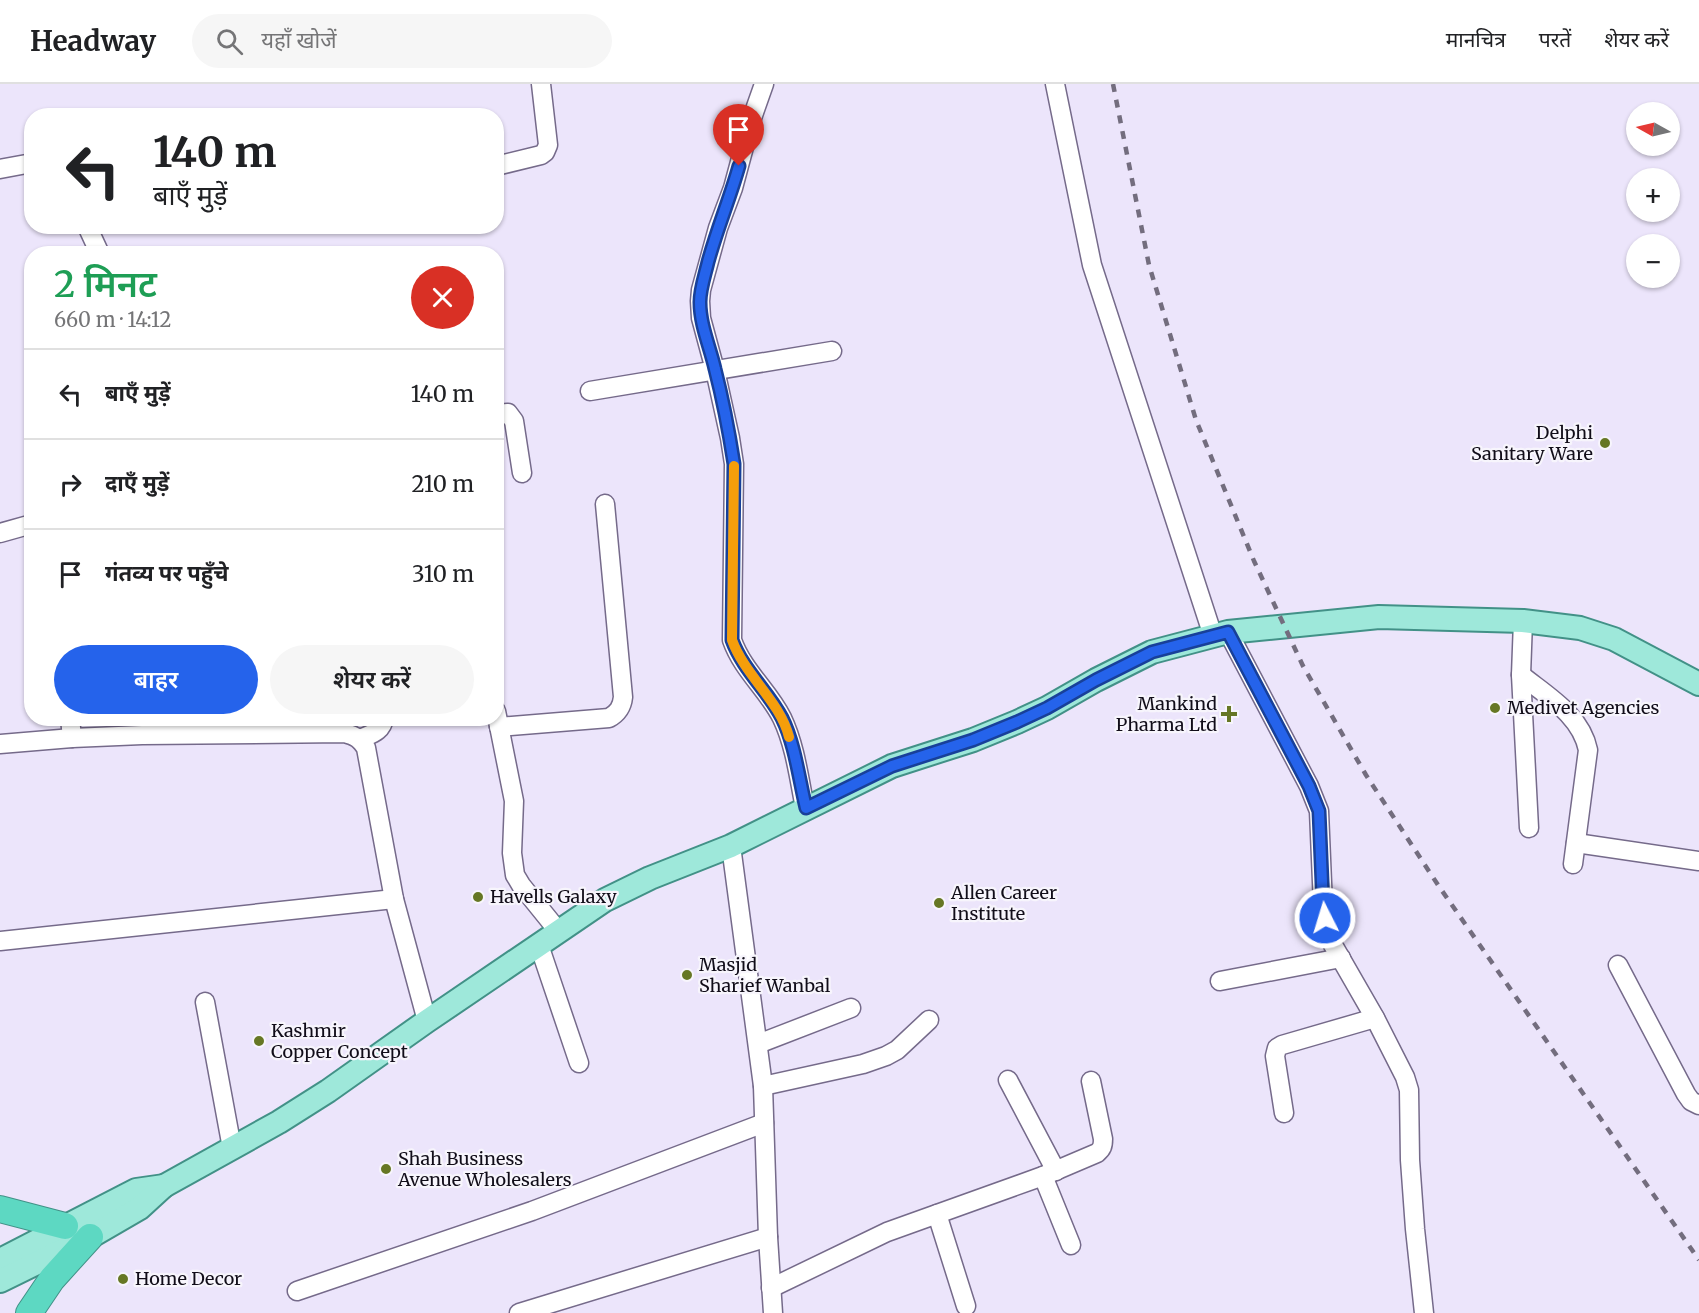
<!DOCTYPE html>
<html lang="hi">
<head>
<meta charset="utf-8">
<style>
  :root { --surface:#fff; --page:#f6f6f6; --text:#202124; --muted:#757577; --line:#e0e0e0; --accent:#2563eb }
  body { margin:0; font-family:Merriweather,"Noto Sans Devanagari",serif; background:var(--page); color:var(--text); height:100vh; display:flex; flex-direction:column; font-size:22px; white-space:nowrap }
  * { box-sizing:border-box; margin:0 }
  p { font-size:20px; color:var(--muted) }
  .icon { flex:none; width:33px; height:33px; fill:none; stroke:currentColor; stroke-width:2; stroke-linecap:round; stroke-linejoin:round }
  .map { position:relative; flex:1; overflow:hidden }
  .side { position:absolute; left:24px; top:162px; width:480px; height:480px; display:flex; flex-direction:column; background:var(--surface); border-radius:24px; box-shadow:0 2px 4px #0004 }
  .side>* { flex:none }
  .top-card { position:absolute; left:24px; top:24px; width:480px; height:126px; border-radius:24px; box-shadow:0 2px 4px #0004; background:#fff; color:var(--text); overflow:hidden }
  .needle { width:39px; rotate:278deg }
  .tools { position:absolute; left:1626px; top:18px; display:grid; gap:12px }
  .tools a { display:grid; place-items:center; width:54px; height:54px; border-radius:50%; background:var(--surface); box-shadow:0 2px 4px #0004; font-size:30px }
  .pin { position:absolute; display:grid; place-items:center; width:51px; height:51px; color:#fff; margin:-62px -26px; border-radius:50% 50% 50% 0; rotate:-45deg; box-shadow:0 0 6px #0007 }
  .pin .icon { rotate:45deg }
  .me { position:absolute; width:66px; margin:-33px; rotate:355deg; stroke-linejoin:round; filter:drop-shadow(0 0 4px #0008) }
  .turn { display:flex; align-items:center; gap:21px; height:126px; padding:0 30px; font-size:27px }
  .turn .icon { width:78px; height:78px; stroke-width:2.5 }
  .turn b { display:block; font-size:42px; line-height:51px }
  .round { display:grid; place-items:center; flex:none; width:63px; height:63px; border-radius:32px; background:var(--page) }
  .head { display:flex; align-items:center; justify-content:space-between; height:102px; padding:0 30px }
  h1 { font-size:36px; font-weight:600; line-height:45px; color:#1e9e55 }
  .primary-button { display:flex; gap:12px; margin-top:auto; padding:12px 30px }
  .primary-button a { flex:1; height:69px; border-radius:36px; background:var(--accent); color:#fff; font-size:24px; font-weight:600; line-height:69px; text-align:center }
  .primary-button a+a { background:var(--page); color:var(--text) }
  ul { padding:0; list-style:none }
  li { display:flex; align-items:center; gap:18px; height:90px; padding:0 30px; border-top:2px solid var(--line) }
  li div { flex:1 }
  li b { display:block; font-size:22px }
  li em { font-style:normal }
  header { display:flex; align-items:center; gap:36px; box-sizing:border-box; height:84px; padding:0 30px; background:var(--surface); border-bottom:2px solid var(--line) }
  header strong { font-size:28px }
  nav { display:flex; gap:33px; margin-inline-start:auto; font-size:21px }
  .search { width:420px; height:54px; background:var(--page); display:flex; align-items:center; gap:15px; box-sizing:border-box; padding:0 21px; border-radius:33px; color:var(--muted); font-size:22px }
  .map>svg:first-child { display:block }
</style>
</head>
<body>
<header>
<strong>Headway</strong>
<div class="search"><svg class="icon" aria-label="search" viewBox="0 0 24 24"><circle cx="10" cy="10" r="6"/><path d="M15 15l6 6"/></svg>यहाँ खोजें</div>
<nav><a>मानचित्र</a><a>परतें</a><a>शेयर करें</a></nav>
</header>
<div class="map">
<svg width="1699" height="1229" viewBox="0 0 1699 1229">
  <rect width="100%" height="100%" fill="#ece5fb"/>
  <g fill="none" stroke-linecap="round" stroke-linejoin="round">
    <g stroke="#756a8a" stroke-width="21">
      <g id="minor">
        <path d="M764,0L751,37L733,104L718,144L701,206L700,217L701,234L715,286L730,354L734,380L732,556C743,587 768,606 782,634C795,661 799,694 805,724"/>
        <path d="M1055,0L1092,181L1213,552"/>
        <path d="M496,82L541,71L545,68L548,61L541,0"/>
        <path d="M0,85L32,79"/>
        <path d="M87,142L100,170"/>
        <path d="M590,307L832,267"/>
        <path d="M496,330L508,329L514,337L522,389"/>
        <path d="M0,449L32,440"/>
        <path d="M1523,537L1521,591L1529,744"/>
        <path d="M1228,548L1309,702L1319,727L1323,822L1327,847L1333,861L1375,934L1405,993L1409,1006L1410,1076L1415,1145L1424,1229"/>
        <path d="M1521,591C1547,612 1581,631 1588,666L1573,780"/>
        <path d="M496,627L514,717L512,769L515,791L521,801L559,848"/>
        <path d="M70,634L72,654"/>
        <path d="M499,643L609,634C618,629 622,623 623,613L605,420"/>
        <path d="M360,655C371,650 382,648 384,634"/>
        <path d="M0,660L72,654L142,651L345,649C356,652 360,655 366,664L394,815L427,937"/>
        <path d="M1576,759L1699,777"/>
        <path d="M731,762L763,1002L768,1153L773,1229"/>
        <path d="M0,857L394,815"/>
        <path d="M539,861L579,979"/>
        <path d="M1618,881L1686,1010L1691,1017L1699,1021"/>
        <path d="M1220,897L1341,874"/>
        <path d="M205,918L232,1064"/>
        <path d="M758,960L851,924"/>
        <path d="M1008,996L1056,1087"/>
        <path d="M763,1002L863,980L886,972L897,966L929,936"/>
        <path d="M1284,1029L1275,972L1277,964L1282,961L1375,934"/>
        <path d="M1043,1092L1071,1161"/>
        <path d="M937,1130L966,1222"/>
        <path d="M771,1204L887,1148L1043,1092L1097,1069C1102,1065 1103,1062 1103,1055L1091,997"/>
        <path d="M297,1207L532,1127L764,1039"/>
        <path d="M519,1229L768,1153"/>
      </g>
    </g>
    <g stroke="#429187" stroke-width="26">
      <g id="major">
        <path d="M0,1176L136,1106L164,1102"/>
        <path d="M0,1197L90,1153L140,1124L164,1102L279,1038L328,1007L427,937L605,816L650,794L731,762L892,682L973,656L1017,638L1047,624L1096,596L1152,568L1228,548L1379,533L1523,537L1580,544L1614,555L1699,600"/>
      </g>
    </g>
    <g stroke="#429187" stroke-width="28">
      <g id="highway">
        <path d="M0,1125L65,1142"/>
        <path d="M29,1229L52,1195L90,1153"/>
      </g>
    </g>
    <use href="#minor" stroke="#fff" stroke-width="18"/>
    <use href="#major" stroke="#9ee8da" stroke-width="22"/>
    <use href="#highway" stroke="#5dd8c2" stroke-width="26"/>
    <path stroke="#736d7e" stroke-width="4.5" stroke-dasharray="8 8" stroke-linecap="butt" d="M1113,0L1149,181L1196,336L1254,477L1303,582L1366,691L1438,801L1699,1176"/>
  </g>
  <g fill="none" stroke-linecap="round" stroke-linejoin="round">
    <g stroke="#184099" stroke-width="15">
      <path id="route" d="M739,82C730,114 717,145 708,178C705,191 700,205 700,218C700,241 710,263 715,285C723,316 729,348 734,380L732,556C743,586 768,607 782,634C795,660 799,695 806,724L892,682L973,656L1017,638L1047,624L1096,596L1152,568L1228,548L1309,702L1319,727L1323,822L1325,834"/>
    </g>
    <use href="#route" stroke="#2563eb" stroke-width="10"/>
    <path stroke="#f59e0b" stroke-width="10" d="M734,382L732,556C745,592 780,617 789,653"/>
  </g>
  <g fill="#667724" stroke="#f7f5fc" stroke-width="2">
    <circle cx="1605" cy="359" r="6"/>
    <circle cx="1495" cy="624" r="6"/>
    <path d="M1226 621h6v6h6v6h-6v6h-6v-6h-6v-6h6z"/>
    <circle cx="478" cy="813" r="6"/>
    <circle cx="939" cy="819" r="6"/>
    <circle cx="687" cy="891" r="6"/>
    <circle cx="259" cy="957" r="6"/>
    <circle cx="386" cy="1085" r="6"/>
    <circle cx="123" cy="1195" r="6"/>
  </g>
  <g text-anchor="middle" stroke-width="4.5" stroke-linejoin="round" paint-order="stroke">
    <g font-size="18" fill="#110d19" stroke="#f7f5fc" text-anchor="start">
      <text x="1593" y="355" text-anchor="end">Delphi<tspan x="1593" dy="21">Sanitary Ware</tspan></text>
      <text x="1217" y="626" text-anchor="end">Mankind<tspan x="1217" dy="21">Pharma Ltd</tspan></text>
      <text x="1507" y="630">Medivet Agencies</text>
      <text x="951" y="815">Allen Career<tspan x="951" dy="21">Institute</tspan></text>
      <text x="490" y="819">Havells Galaxy</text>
      <text x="699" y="887">Masjid<tspan x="699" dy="21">Sharief Wanbal</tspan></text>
      <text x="271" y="953">Kashmir<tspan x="271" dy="21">Copper Concept</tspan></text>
      <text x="398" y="1081">Shah Business<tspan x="398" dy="21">Avenue Wholesalers</tspan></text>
      <text x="135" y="1201">Home Decor</text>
    </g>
  </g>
</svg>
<div class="tools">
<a><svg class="needle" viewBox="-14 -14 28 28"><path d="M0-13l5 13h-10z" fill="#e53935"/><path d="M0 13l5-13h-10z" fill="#757577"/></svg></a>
<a>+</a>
<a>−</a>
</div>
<div class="pin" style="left:739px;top:82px;background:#d93025"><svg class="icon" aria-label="arrive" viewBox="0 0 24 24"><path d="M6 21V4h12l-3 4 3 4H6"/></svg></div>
<svg class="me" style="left:1325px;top:834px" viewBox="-20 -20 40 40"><circle r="17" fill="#2563eb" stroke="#fff" stroke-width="3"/><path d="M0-11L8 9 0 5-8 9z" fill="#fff"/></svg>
<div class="top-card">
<div class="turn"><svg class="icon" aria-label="left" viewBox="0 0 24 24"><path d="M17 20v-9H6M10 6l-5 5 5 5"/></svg><div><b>140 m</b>बाएँ मुड़ें</div></div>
</div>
<section class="side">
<div class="head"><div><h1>2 मिनट</h1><p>660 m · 14:12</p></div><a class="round" style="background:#d93025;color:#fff"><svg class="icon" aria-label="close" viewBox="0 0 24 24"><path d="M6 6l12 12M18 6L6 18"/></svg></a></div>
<ul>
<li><svg class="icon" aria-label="left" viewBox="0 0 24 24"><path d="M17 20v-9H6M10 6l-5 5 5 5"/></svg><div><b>बाएँ मुड़ें</b></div><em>140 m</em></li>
<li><svg class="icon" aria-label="right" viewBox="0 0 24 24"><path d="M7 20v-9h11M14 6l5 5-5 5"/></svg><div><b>दाएँ मुड़ें</b></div><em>210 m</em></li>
<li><svg class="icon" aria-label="arrive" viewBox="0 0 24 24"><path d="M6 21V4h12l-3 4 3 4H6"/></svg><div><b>गंतव्य पर पहुँचे</b></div><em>310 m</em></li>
</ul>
<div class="primary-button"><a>बाहर</a><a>शेयर करें</a></div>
</section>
</div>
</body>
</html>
